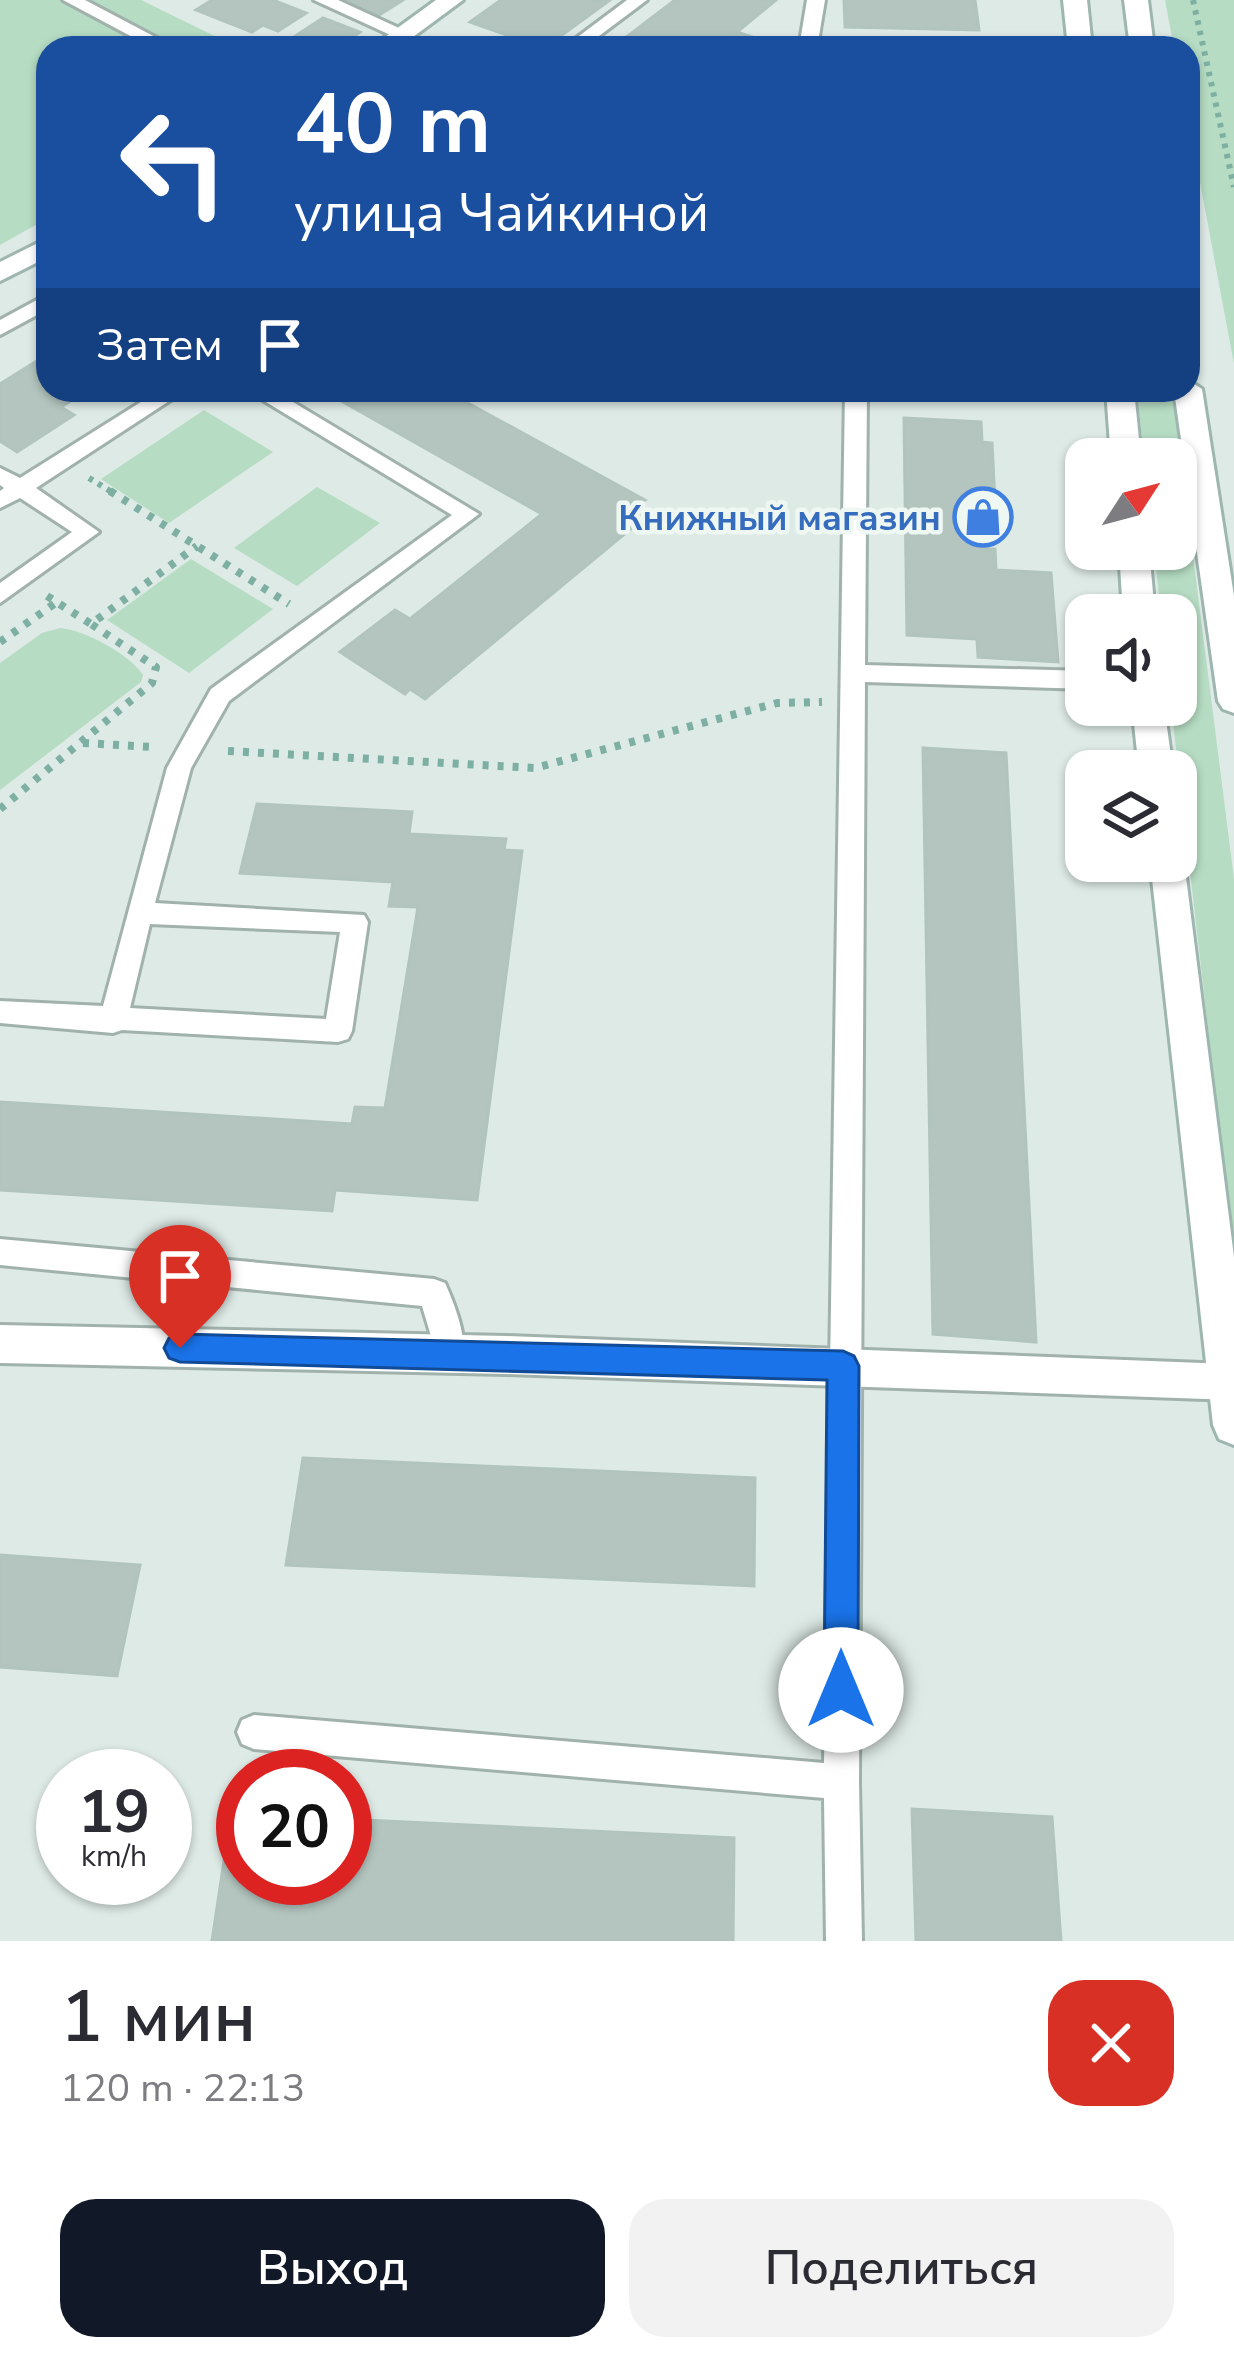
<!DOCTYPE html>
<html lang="ru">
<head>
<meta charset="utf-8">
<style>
  :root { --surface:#fff; --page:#f2f2f3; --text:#2b2b33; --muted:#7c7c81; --accent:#111827 }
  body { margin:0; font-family:"Nunito Sans",sans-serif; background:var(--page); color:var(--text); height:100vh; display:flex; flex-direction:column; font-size:45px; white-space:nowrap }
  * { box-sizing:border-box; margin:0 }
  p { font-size:39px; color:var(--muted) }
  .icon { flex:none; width:66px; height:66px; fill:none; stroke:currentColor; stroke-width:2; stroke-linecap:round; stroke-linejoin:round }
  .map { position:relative; height:1941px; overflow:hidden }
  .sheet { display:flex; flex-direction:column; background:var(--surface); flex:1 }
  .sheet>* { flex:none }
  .banner { position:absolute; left:36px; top:36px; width:1164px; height:366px; border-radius:36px; box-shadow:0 3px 9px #0004; background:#1a4fa0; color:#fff; overflow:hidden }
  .needle { width:78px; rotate:54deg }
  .buttons { position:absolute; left:1065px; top:438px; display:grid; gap:24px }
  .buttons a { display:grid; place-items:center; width:132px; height:132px; border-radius:24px; background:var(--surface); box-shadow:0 3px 9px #0004; font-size:60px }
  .speed { position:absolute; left:36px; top:1749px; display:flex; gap:24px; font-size:60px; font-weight:700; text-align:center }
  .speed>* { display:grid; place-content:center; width:156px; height:156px; border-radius:50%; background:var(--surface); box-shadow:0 3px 9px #0004; line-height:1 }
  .speed small { font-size:30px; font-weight:400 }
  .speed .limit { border:18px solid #d22; background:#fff; color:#111 }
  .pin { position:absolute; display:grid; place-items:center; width:102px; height:102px; color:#fff; margin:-123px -51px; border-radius:50% 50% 50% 0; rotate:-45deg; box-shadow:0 0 12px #0007 }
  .pin .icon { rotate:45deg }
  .me { position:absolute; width:132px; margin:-66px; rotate:0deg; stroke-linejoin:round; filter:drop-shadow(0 0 9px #0008) }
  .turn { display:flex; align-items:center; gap:42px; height:252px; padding:0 60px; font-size:54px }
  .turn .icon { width:156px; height:156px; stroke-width:2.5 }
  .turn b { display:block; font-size:84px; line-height:102px }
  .then { display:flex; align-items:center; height:114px; padding:0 60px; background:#0003; gap:24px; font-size:45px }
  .round { display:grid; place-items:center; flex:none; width:126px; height:126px; border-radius:36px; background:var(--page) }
  .summary { display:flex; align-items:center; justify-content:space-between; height:204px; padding:0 60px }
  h1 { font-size:72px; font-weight:600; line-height:90px }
  .button { display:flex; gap:24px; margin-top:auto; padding:24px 60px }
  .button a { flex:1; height:138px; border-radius:36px; background:var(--accent); color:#fff; font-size:48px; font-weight:600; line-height:138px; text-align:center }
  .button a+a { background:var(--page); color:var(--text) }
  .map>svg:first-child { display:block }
</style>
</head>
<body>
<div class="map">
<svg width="1234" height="1941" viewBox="0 0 1234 1941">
  <rect width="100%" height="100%" fill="#deeae6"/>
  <g fill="#b6dcc3">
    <path d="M0,0H141L239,48H48V218L0,245Z"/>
    <path d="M1165,0H1234V364L1188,118V48H1174Z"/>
    <path d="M1137,390H1172L1234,879V1255L1171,705H1176V615H1161L1154,549H1176V459H1144Z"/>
    <path d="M204,410L273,452L169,523L101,479Z"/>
    <path d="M317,487L380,523L297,586L234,548Z"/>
    <path d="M191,559L273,609L189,673L107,620Z"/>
    <path d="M60,628C85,630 129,654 143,675L141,682L0,790V663L42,633Z"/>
  </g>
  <g fill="#b4c5bf" stroke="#b1c4bd" stroke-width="3">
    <path d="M212,0H273L306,13L278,31L263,25L252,32L196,10Z"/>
    <path d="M343,0H403L379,15Z"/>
    <path d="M501,0H610L544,48L470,22Z"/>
    <path d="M675,0H776L737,32L761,40L751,48H612Z"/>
    <path d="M844,0H975L979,30L845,27Z"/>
    <path d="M323,18L360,32L336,48H277Z"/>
    <path d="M830,39L912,43V48H830Z"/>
    <path d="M48,354V390H88L61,407L74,415L17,452L0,441V384Z"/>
    <path d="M322,390H444L645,500L637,505L650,513L425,699L410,689L405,694L340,652L395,610L410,619L542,514Z"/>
    <path d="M904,418L981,422L982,442L992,443L995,503L985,502L987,549H995L996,570L1051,573L1058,662L978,657L977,639L907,635Z"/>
    <path d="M923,748L1006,753L1036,1342L933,1334Z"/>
    <path d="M257,804L412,812L409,834L506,839L504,850L522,851L477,1200L335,1190L332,1211L0,1190V1102L352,1124L355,1107L385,1108L418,907L389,906L393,882L240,873Z"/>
    <path d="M303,1458L755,1478L754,1586L286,1565Z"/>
    <path d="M0,1555L140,1565L117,1676L0,1667Z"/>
    <path d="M912,1809L1052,1817L1061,1941H916Z"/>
    <path d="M231,1814H243V1878H345V1819L734,1838L733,1941H212Z"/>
  </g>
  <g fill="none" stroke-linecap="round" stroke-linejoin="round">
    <g stroke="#a1b2ad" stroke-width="6">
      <g id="lane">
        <path d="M63,0H85L176,48H153Z"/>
        <path d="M314,0H338L412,34L397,38Z"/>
        <path d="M627,0H647L583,48H563Z"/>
        <path d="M807,0H825L817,48H799Z"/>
        <path d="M48,294V309L0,335V320Z"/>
        <path d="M160,390H186L36,488L99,532L0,603V583L72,532L20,498L0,508V491L4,488L0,485V468L20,478Z"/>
        <path d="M246,390H273L479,514L229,701L191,768L155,903L364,915L368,922L352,1031L348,1039L338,1042L122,1030L113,1033L0,1023V1001L103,1006L167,768L211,689L452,515ZM150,924L340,932L326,1019L130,1008Z"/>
        <path d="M845,390H867L865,665L1086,671V689L865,682L859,1782L862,1941H826L824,1798L254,1749L242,1744L237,1732L242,1720L254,1715L824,1763Z"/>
        <path d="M0,1239L434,1279L445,1283C454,1303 470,1343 461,1363L450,1367L439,1363L422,1306L0,1265Z"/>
      </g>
    </g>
    <g stroke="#a1b2ad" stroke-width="6">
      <path id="street" d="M0,1325L506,1336L1228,1364L1234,1366V1400L506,1374L0,1363Z"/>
    </g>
    <g stroke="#9db6af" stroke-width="6">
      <g id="secondary">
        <path d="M436,0H463L398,48H370Z"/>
        <path d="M1063,0H1087L1092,48H1068Z"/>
        <path d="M1124,0H1148L1154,48H1130Z"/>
        <path d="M48,238V257L0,281V262Z"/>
        <path d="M1188,380L1202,389L1234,596V713L1223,709L1218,701L1174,390H1188Z"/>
        <path d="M1106,390H1134L1141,459H1111Z"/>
        <path d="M1119,549H1149L1155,615H1123Z"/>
        <path d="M1132,705H1164L1173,771H1139Z"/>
        <path d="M1176,850L1184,861L1234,1257V1445L1219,1439L1213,1425L1150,861H1176Z"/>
      </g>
    </g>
    <g stroke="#7eafa3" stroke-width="6" stroke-dasharray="4.5 6" stroke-linecap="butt">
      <path d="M1193,0L1234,187"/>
      <path d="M89,478L115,494"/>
    </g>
    <g stroke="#7eafa3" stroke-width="8" stroke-dasharray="6 9" stroke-linecap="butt">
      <path d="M110,491L289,604"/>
      <path d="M47,596L91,624L197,546"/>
      <path d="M0,642L57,602"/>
      <path d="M83,743L153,747"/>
      <path d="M228,751L535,768L777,703L822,702"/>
      <path d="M0,809L152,683L156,667L91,624"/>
    </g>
    <use href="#lane" fill="#fff" fill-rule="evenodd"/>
    <use href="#street" fill="#fff" fill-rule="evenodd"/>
    <use href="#secondary" fill="#fff" fill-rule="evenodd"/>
  </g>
  <path fill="#1a73e8" stroke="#114b97" stroke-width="3" d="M180,1334L843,1351L854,1356L859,1366L858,1690L853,1702L841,1707L829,1702L824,1690L827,1380L180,1362L169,1358L164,1348L169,1338Z"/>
  <defs>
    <g id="shop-ring" transform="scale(3)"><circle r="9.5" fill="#eff7f3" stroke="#3f7fe0" stroke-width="1.5"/><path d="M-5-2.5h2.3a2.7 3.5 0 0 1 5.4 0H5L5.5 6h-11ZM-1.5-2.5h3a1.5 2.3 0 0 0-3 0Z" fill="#3f7fe0"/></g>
  </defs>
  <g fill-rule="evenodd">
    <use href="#shop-ring" x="983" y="517"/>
  </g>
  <g text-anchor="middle" stroke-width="9" stroke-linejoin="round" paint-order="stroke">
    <g font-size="36" font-weight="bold" fill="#366cbe" stroke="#eff7f3" text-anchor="end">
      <text x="941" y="530">Книжный магазин</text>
    </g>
  </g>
</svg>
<div class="buttons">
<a><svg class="needle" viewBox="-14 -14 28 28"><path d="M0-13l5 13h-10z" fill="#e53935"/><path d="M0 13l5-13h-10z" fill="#7c7c81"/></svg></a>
<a><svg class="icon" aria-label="sound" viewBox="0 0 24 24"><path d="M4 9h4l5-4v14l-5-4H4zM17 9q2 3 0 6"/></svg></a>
<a><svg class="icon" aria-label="layers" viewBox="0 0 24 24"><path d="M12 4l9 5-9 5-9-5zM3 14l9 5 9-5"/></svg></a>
</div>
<div class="speed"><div>19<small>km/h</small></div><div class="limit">20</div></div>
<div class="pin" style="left:180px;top:1348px;background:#d93025"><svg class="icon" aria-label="arrive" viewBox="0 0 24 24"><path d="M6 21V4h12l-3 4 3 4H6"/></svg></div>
<svg class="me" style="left:841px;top:1690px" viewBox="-20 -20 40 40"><circle r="19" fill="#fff"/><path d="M0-13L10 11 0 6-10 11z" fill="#1a73e8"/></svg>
<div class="banner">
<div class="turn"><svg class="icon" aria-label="left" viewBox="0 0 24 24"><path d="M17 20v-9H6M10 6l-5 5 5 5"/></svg><div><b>40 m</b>улица Чайкиной</div></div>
<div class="then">Затем<svg class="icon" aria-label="arrive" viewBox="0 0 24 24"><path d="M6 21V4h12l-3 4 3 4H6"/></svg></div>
</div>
</div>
<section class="sheet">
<div class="summary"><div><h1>1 мин</h1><p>120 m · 22:13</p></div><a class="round" style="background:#d93025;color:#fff"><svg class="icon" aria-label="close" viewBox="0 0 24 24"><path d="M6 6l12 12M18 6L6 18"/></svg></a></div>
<div class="button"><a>Выход</a><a>Поделиться</a></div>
</section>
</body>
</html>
